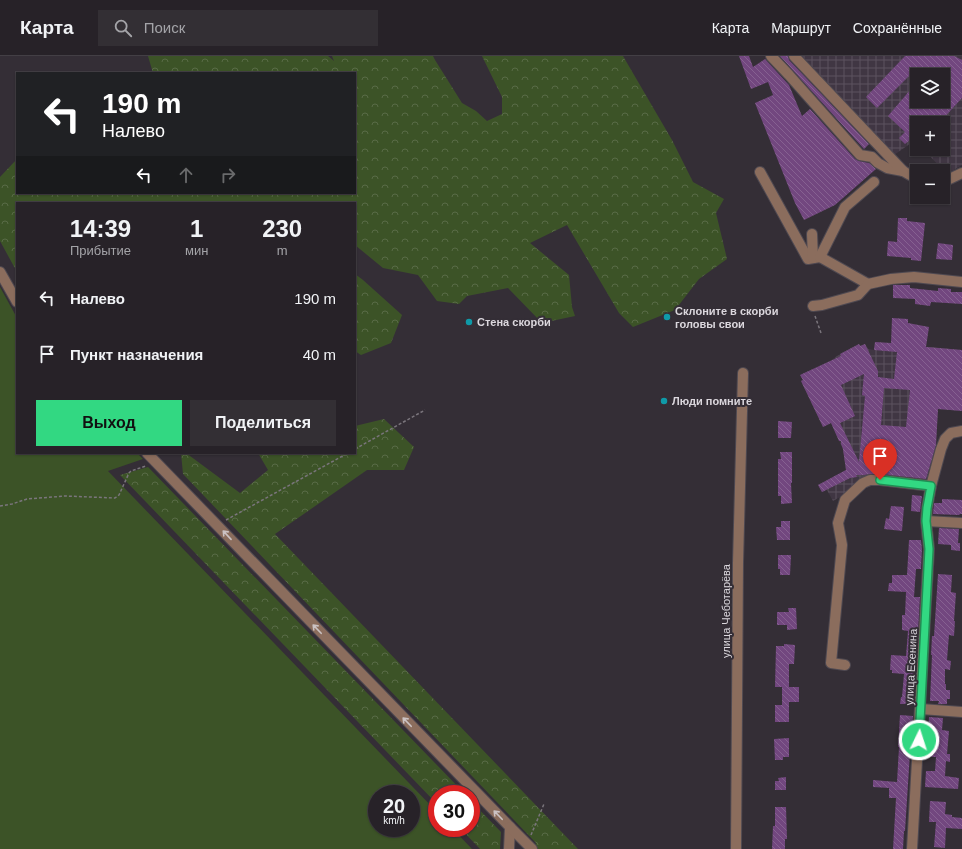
<!DOCTYPE html>
<html lang="ru">
<head>
<meta charset="utf-8">
<style>
  :root { --surface:#272228; --page:#332f34; --text:#f1f3f6; --muted:#a4a4a8; --line:#433f45; --accent:#32d882 }
  body { margin:0; font-family:Helvetica,sans-serif; background:var(--page); color:var(--text); height:100vh; display:flex; flex-direction:column; font-size:15px; white-space:nowrap }
  * { box-sizing:border-box; margin:0 }
  p { font-size:13px; color:var(--muted) }
  .icon { flex:none; width:22px; height:22px; fill:none; stroke:currentColor; stroke-width:2; stroke-linecap:round; stroke-linejoin:round }
  .map { position:relative; flex:1; overflow:hidden }
  .side { position:absolute; left:16px; top:146px; width:340px; height:252px; display:flex; flex-direction:column; background:var(--surface); border-radius:0px; box-shadow:0 1px 3px #0004,0 0 0 1px var(--line) }
  .side>* { flex:none }
  .guide { position:absolute; left:16px; top:16px; width:340px; height:122px; border-radius:0px; box-shadow:0 1px 3px #0004,0 0 0 1px var(--line); background:#202124; color:#fff; overflow:hidden }
  .buttons { position:absolute; left:910px; top:12px; display:grid; gap:8px }
  .buttons a { display:grid; place-items:center; width:40px; height:40px; border-radius:0px; background:var(--surface); box-shadow:0 1px 3px #0004,0 0 0 1px var(--line); font-size:20px }
  .speed { position:absolute; left:368px; top:729px; display:flex; gap:8px; font-size:20px; font-weight:700; text-align:center }
  .speed>* { display:grid; place-content:center; width:52px; height:52px; border-radius:50%; background:var(--surface); box-shadow:0 1px 3px #0004,0 0 0 1px var(--line); line-height:1 }
  .speed small { font-size:10px; font-weight:400 }
  .speed .limit { border:6px solid #d22; background:#fff; color:#111 }
  .pin { position:absolute; display:grid; place-items:center; width:34px; height:34px; color:#fff; margin:-41px -17px; border-radius:50% 50% 50% 0; rotate:-45deg; box-shadow:0 0 4px #0007 }
  .pin .icon { rotate:45deg }
  .me { position:absolute; width:44px; margin:-22px; rotate:4deg; stroke-linejoin:round; filter:drop-shadow(0 0 3px #0008) }
  .turn { display:flex; align-items:center; gap:14px; height:84px; padding:0 20px; font-size:18px }
  .turn .icon { width:52px; height:52px; stroke-width:2.5 }
  .turn b { display:block; font-size:28px; line-height:34px }
  .lanes { display:flex; align-items:center; height:38px; padding:0 20px; background:#0003; justify-content:center; gap:20px; direction:ltr }
  .lanes .off { opacity:.35 }
  .eta { display:flex; justify-content:space-evenly; align-items:center; height:68px; text-align:center }
  .eta b { font-size:24px; font-weight:600; line-height:28px }
  .button { display:flex; gap:8px; margin-top:auto; padding:8px 20px }
  .button a { flex:1; height:46px; border-radius:0px; background:var(--accent); color:#111; font-size:16px; font-weight:600; line-height:46px; text-align:center }
  .button a+a { background:var(--page); color:var(--text) }
  ul { padding:0; list-style:none }
  li { display:flex; align-items:center; gap:12px; height:56px; padding:0 20px }
  li div { flex:1 }
  li b { display:block; font-size:15px }
  li em { font-style:normal }
  header { display:flex; align-items:center; gap:24px; box-sizing:border-box; height:56px; padding:0 20px; background:var(--surface); border-bottom:1px solid var(--line) }
  header strong { font-size:19px }
  nav { display:flex; gap:22px; margin-inline-start:auto; font-size:14px }
  .search { width:280px; height:36px; background:var(--page); display:flex; align-items:center; gap:10px; box-sizing:border-box; padding:0 14px; border-radius:0px; color:var(--muted); font-size:15px }
  .map>svg:first-child { display:block }
</style>
</head>
<body>
<header>
<strong>Карта</strong>
<div class="search"><svg class="icon" aria-label="search" viewBox="0 0 24 24"><circle cx="10" cy="10" r="6"/><path d="M15 15l6 6"/></svg>Поиск</div>
<nav><a>Карта</a><a>Маршрут</a><a>Сохранённые</a></nav>
</header>
<div class="map">
<svg width="962" height="793" viewBox="0 0 962 793">
  <defs>
    <pattern id="industrial-grid" width="8" height="8" patternUnits="userSpaceOnUse"><rect width="8" height="8" fill="#403643"/><path d="M0 4h8M4 0v8" fill="none" stroke="#5b525e"/></pattern>
    <pattern id="forest-crowns" width="20" height="18" patternUnits="userSpaceOnUse"><rect width="20" height="18" fill="#3c5327"/><path d="M2 6a3 3 0 1 1 6 0M12 15a3 3 0 1 1 6 0" fill="none" stroke="#586b46"/></pattern>
    <pattern id="building-back-hatch" width="6" height="6" patternUnits="userSpaceOnUse"><rect width="6" height="6" fill="#72477f"/><path d="M-1 5l2 2M0 0l6 6M5-1l2 2" fill="none" stroke="#866191"/></pattern>
  </defs>
  <rect width="100%" height="100%" fill="#342e36"/>
  <g fill="url(#industrial-grid)" fill-rule="evenodd">
    <path d="M802,0H962V109L947,118L923,93H943V67H917V87L914,85L894,99ZM917,19H943V45H917Z"/>
    <path d="M875,286L962,294V355L938,353L935,398L930,425L866,420L852,434L833,445L827,434L822,436L818,429L846,414L843,393L831,367L823,371L801,325L803,324L800,319L830,305L840,298L859,288L860,290L865,288L868,293L874,294Z"/>
  </g>
  <path fill="#3c5327" fill-rule="evenodd" d="M0,231L17,262V397H137L143,403L108,415L437,756V772H452L472,793H0ZM377,738H411V772H377Z"/>
  <g fill="url(#forest-crowns)">
    <path d="M148,0H328L334,5L332,0H433L435,4L462,47L476,55L487,65L502,58V41L482,0H623L672,84L693,126L724,143L716,157L727,203L699,223L675,254L633,271L619,257L567,169L530,187L569,219L572,251L575,260L542,267L508,232L467,240L459,248L437,245L418,219L383,212L355,189V147H17V216L0,185V121L17,103V137H355V17H153Z"/>
    <path d="M355,218L363,224L402,259L391,287L361,299L355,295Z"/>
    <path d="M384,363L414,391L404,414H367L275,478L578,793H534L536,787L183,418L181,397H186L240,437L268,414L258,397H355V370Z"/>
    <path d="M148,411L465,738H437V748L120,419Z"/>
    <path d="M471,745L501,776L500,793H480L460,772H471Z"/>
  </g>
  <g fill="url(#building-back-hatch)" fill-rule="evenodd">
    <path d="M739,0H749L753,11L765,3L789,29L802,60L810,53L855,103L859,105L869,107L876,113L835,149L804,164L795,147L755,47L773,39L768,26L751,33Z"/>
    <path d="M780,0H788L789,4L869,88L864,93Z"/>
    <path d="M905,0H954L962,4V42L939,67H917V78L905,88L899,82L905,76L888,60L917,26V45H943V19H917V23L911,18L877,52L866,41Z"/>
    <path d="M898,162H907V165L925,167L921,205L911,204V202L887,200L888,185L897,186Z"/>
    <path d="M938,187L953,189L952,204L936,203Z"/>
    <path d="M893,229H910V232L938,235V232L951,233V236H962V248L931,246L930,250L915,248V243L893,242Z"/>
    <path d="M892,262L908,263V267L929,271L926,291L962,294V355L938,353L936,389L926,423L881,418H870L864,419H856L857,421L850,422L822,436L818,429L846,414L843,393L841,388V385H839L831,367L823,371L801,325L803,324L800,319L841,300L840,298L859,288L860,290L865,288L878,315V321L894,323L897,296L874,294L875,286L891,287ZM864,318L862,339L865,340L859,406L840,367L855,360L841,329ZM884,332L910,334L906,371L881,369Z"/>
    <path d="M778,365L792,366L791,382H778Z"/>
    <path d="M780,396H792V427H791L792,447L781,448V440H778V403H781Z"/>
    <path d="M912,439L922,440L920,456L911,455Z"/>
    <path d="M942,443L962,444V458H960L959,459L933,458L934,447H942Z"/>
    <path d="M891,450L904,451L902,475L884,473L886,462L889,463Z"/>
    <path d="M781,465H790V484H777L776,471H781Z"/>
    <path d="M939,472L959,473L958,487H960V495L951,494V489L938,488Z"/>
    <path d="M909,484H921L922,493L921,513H916L914,541H920L917,594L914,616L913,648H900L901,641H902L904,618L892,617V614H890L891,599L906,600L908,575L902,574V559H905L906,536L888,535L889,527H892V519H907L908,502Z"/>
    <path d="M778,499H791L790,519H780V513H778Z"/>
    <path d="M938,518L952,519L951,536L956,537L954,565H955L954,580L949,579L947,604L951,605L950,614L945,613V628H946V634H950V643H947V648H938L939,645H930L932,599H931L932,580H934Z"/>
    <path d="M788,552H796L797,573L787,574V569H777V556H789Z"/>
    <path d="M784,588L795,589L794,608H789V631H799V646H789V666H775V649H782V631H775L776,590H784Z"/>
    <path d="M900,659L913,660L911,697H910L905,775H904L903,793H893L896,742H889V732L873,731V724L897,726L899,691H898Z"/>
    <path d="M929,661L943,662L942,674L949,675L947,698H950V706L946,705L945,720L959,722L958,733L925,731L926,715H935L936,701H931L932,699L924,698L925,677H928Z"/>
    <path d="M789,682V701H783V704H775L774,683Z"/>
    <path d="M786,721V734H775V725H779L778,722Z"/>
    <path d="M930,745L946,746L945,758L952,759V761L962,762V773L946,772L945,792L934,791L936,766H929Z"/>
    <path d="M775,751H786L787,783H785V793H772L773,770H775Z"/>
  </g>
  <g fill="none" stroke-linecap="round" stroke-linejoin="round">
    <g stroke="#4f4951" stroke-width="12">
      <g id="minor">
        <path d="M771,0L789,19L860,99L872,101L878,107L887,112L903,115"/>
        <path d="M794,0L903,115L917,123"/>
        <path d="M760,116L808,203L820,201"/>
        <path d="M943,126L962,117"/>
        <path d="M812,178L813,202"/>
        <path d="M0,216L17,246"/>
        <path d="M868,228L820,201L845,151L874,126"/>
        <path d="M813,250L822,249L858,239L868,228L891,223L914,221L962,226"/>
        <path d="M147,397C268,522 389,647 510,771L509,793"/>
        <path d="M926,465L962,467"/>
        <path d="M845,609L831,607L842,489L838,467L845,444L863,427L870,424H880L931,430"/>
        <path d="M921,653L962,656"/>
        <path d="M510,771L532,793"/>
        <path d="M736,793L738,507L743,317"/>
        <path d="M912,793L929,493L926,465L927,452L931,430L941,393L945,383L951,377L962,375"/>
      </g>
    </g>
    <g stroke="#7a757c" stroke-width="1.5" stroke-dasharray="3 2" stroke-linecap="butt">
      <path d="M815,260L821,277"/>
      <path d="M355,393L425,354"/>
      <path d="M0,450L12,448L27,443L65,440L115,442L119,439L129,417L131,415L146,410"/>
      <path d="M226,464L348,397"/>
      <path d="M531,779L544,748"/>
    </g>
    <use href="#minor" stroke="#8b6d5d" stroke-width="10"/>
  </g>
  <defs><path id="oneway-shaft" d="M-6 0H5M1.5-3L5.5 0L1.5 3" fill="none" stroke-width="1.6" stroke-linecap="round" stroke-linejoin="round"/></defs>
  <g stroke="#cbc2c3">
    <use href="#oneway-shaft" transform="translate(227 479) rotate(-133)"/>
    <use href="#oneway-shaft" transform="translate(317 573) rotate(-134)"/>
    <use href="#oneway-shaft" transform="translate(407 666) rotate(-134)"/>
    <use href="#oneway-shaft" transform="translate(498 759) rotate(-134)"/>
  </g>
  <g fill="none" stroke-linecap="round" stroke-linejoin="round">
    <g stroke="#208c54" stroke-width="10">
      <path id="route" d="M880,424L931,430L927,452L926,465L929,493L919,684"/>
    </g>
    <use href="#route" stroke="#32d882" stroke-width="7"/>
  </g>
  <g fill="#0f9aa8" stroke="#342e36" stroke-width="1.5">
    <circle cx="667" cy="261" r="4"/>
    <circle cx="469" cy="266" r="4"/>
    <circle cx="664" cy="345" r="4"/>
  </g>
  <g text-anchor="middle" stroke-width="4" stroke-linejoin="round" paint-order="stroke">
    <g font-size="11" font-weight="bold" fill="#dbd7dd" stroke="#342e36" text-anchor="start">
      <text x="675" y="259">Склоните в скорби<tspan x="675" dy="13">головы свои</tspan></text>
      <text x="477" y="270">Стена скорби</text>
      <text x="672" y="349">Люди помните</text>
    </g>
    <g font-size="11" fill="#dbd7dd" stroke="#342e36">
      <text transform="translate(726 555) rotate(-90)" y="4">улица Чеботарёва</text>
      <text transform="translate(911 611) rotate(-87)" y="4">улица Есенина</text>
    </g>
  </g>
</svg>
<div class="buttons">
<a><svg class="icon" aria-label="layers" viewBox="0 0 24 24"><path d="M12 4l9 5-9 5-9-5zM3 14l9 5 9-5"/></svg></a>
<a>+</a>
<a>−</a>
</div>
<div class="speed"><div>20<small>km/h</small></div><div class="limit">30</div></div>
<div class="pin" style="left:880px;top:424px;background:#d93025"><svg class="icon" aria-label="arrive" viewBox="0 0 24 24"><path d="M6 21V4h12l-3 4 3 4H6"/></svg></div>
<svg class="me" style="left:919px;top:684px" viewBox="-20 -20 40 40"><circle r="17" fill="#32d882" stroke="#fff" stroke-width="3"/><path d="M0-11L8 9 0 5-8 9z" fill="#fff"/></svg>
<div class="guide">
<div class="turn"><svg class="icon" aria-label="left" viewBox="0 0 24 24"><path d="M17 20v-9H6M10 6l-5 5 5 5"/></svg><div><b>190 m</b>Налево</div></div>
<div class="lanes"><svg class="icon" aria-label="left" viewBox="0 0 24 24"><path d="M17 20v-9H6M10 6l-5 5 5 5"/></svg><svg class="icon off" aria-label="ahead" viewBox="0 0 24 24"><path d="M12 20V5M6 11l6-6 6 6"/></svg><svg class="icon off" aria-label="right" viewBox="0 0 24 24"><path d="M7 20v-9h11M14 6l5 5-5 5"/></svg></div>
</div>
<section class="side">
<div class="eta">
<div><b>14:39</b><p>Прибытие</p></div>
<div><b>1</b><p>мин</p></div>
<div><b>230</b><p>m</p></div>
</div>
<ul>
<li><svg class="icon" aria-label="left" viewBox="0 0 24 24"><path d="M17 20v-9H6M10 6l-5 5 5 5"/></svg><div><b>Налево</b></div><em>190 m</em></li>
<li><svg class="icon" aria-label="arrive" viewBox="0 0 24 24"><path d="M6 21V4h12l-3 4 3 4H6"/></svg><div><b>Пункт назначения</b></div><em>40 m</em></li>
</ul>
<div class="button"><a>Выход</a><a>Поделиться</a></div>
</section>
</div>
</body>
</html>
